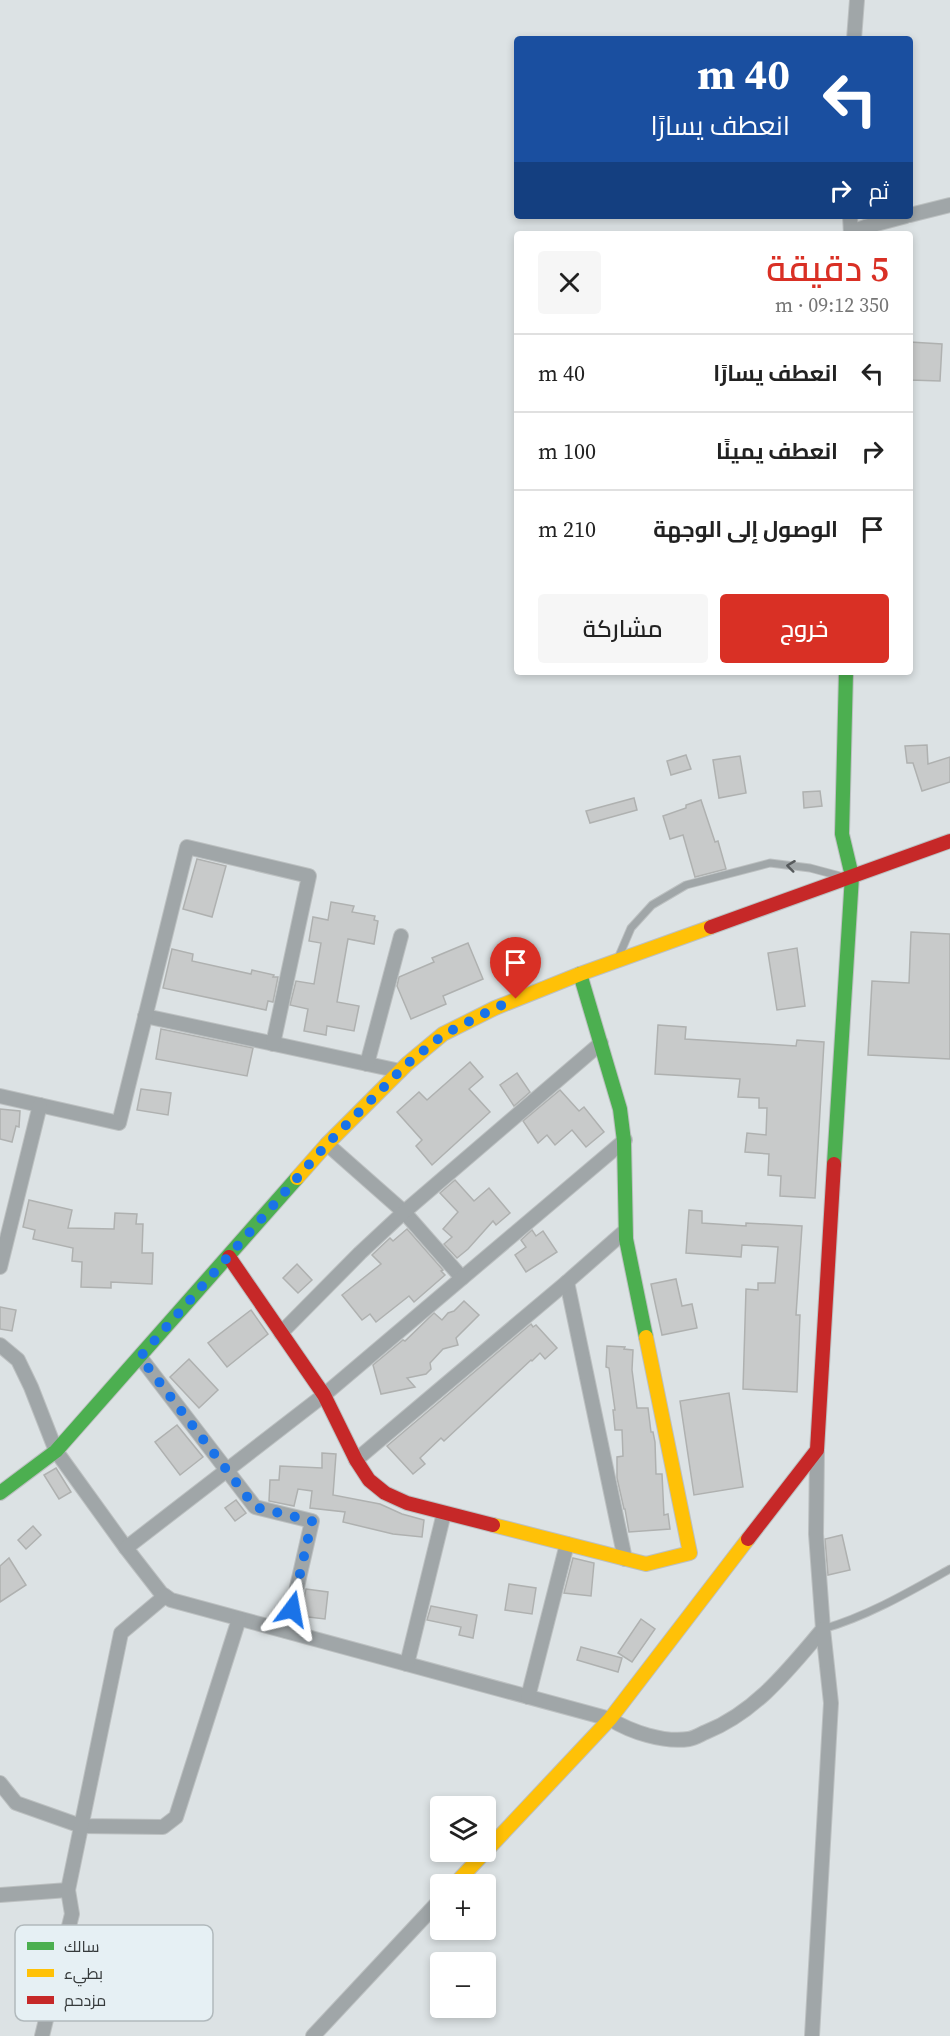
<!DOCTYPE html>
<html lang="ar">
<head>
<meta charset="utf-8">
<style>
  :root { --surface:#fff; --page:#f6f6f6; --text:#222; --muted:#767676; --line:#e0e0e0; --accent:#d93025 }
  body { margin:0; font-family:"Source Serif 4",Cairo,serif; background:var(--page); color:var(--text); direction:rtl; height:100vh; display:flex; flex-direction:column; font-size:22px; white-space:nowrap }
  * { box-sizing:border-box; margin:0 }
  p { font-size:20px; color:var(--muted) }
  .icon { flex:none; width:33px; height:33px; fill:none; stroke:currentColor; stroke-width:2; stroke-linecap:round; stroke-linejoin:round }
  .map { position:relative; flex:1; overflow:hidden; direction:ltr }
  .sheet { position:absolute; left:514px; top:231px; width:399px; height:444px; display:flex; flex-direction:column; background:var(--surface); border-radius:6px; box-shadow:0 3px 9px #0003; direction:rtl }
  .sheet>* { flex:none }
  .top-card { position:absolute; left:514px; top:36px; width:399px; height:183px; border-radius:6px; box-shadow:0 3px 9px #0003; direction:rtl; background:#1a4fa0; color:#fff; overflow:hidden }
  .buttons { position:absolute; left:430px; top:1796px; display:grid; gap:12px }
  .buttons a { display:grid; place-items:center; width:66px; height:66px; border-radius:6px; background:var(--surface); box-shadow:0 3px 9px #0003; font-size:30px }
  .pin { position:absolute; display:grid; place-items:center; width:51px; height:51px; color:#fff; margin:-62px -26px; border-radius:50% 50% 50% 0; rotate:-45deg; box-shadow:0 0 6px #0007 }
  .pin .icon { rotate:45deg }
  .me { position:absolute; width:66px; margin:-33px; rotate:13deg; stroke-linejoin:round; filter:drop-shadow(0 0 4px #0008) }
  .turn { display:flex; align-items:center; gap:21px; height:126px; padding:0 24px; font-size:27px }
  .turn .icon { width:78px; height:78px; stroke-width:2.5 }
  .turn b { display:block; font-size:42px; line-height:51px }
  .then { display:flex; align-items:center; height:57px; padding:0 24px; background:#0003; gap:12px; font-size:22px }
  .round { display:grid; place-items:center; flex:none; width:63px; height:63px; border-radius:6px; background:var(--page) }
  .head { display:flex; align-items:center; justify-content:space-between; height:102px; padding:0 24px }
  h1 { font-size:36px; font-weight:600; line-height:45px; color:var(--accent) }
  .cta { display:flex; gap:12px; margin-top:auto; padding:12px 24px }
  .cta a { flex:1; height:69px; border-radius:6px; background:var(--accent); color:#fff; font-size:24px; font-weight:600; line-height:69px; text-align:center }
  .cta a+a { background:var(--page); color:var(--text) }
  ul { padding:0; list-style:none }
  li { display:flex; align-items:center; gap:18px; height:78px; padding:0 24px; border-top:2px solid var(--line) }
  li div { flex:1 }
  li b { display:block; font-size:22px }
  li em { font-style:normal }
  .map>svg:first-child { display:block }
</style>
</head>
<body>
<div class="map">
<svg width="950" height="2036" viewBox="0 0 950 2036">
  <rect width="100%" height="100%" fill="#dce2e4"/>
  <g fill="#c8caca" stroke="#afb1b0" stroke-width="1.5">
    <path d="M910,342L942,344L940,381L910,380Z"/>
    <path d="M927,745L928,764L950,757V782L922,791L913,763H907L905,746Z"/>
    <path d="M686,755L691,769L671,775L667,761Z"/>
    <path d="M740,756L746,793L719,798L713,760Z"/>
    <path d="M820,791L822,806L804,808L803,792Z"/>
    <path d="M634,798L637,810L590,823L586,811Z"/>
    <path d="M701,800L715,842L718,841L726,869L695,877L683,835L670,839L663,816L686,808V805Z"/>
    <path d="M197,859L226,866L212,917L183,909Z"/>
    <path d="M331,902L354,906L352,912L375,916L374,920L378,921L374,944L348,939L337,1002L359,1006L354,1031L327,1026L326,1035L304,1031L308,1009L290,1005L296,981L314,984L321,943L309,941L313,917L328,920Z"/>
    <path d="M911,932L950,934V1059L868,1055L872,981L909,983Z"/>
    <path d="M468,943L483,979L443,996L446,1004L411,1019L397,986L399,977L434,962L432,958Z"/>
    <path d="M797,948L805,1006L777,1010L768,953Z"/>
    <path d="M172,949L193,954L192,961L251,974L252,970L274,975L273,977H278L273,1002L268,1001L266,1010L163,988Z"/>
    <path d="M658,1025L686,1027L685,1039L796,1046L797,1040L824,1042L815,1198L780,1196L781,1176L768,1175L769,1154L745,1152L747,1133L766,1135L767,1108H759V1098L738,1097L740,1079L655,1074Z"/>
    <path d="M161,1029L253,1048L247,1076L156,1059Z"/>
    <path d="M470,1062L483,1077L469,1089L490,1112L432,1165L416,1146L422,1140L397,1112L419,1092L427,1100Z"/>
    <path d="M517,1073L530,1092L514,1106L500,1085Z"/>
    <path d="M141,1089L171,1093L168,1115L137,1110Z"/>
    <path d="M560,1090L579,1111L584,1107L604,1132L586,1147L572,1130L555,1145L547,1135L538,1143L523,1121Z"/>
    <path d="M0,1109L20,1111L19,1127L16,1126L12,1142L0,1139Z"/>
    <path d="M455,1180L474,1201L489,1188L510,1213L496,1225L493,1221L468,1249L457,1258L444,1244L452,1237L443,1229L458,1212L440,1193Z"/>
    <path d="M29,1200L72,1210L68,1228L114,1229L115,1213L137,1214L136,1224H143L142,1253H153L152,1284L111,1282V1288L81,1287L82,1262L72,1261L73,1248L33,1239L35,1230L23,1227Z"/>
    <path d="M689,1210L702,1211V1223L746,1226V1223L802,1226L796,1315H800L797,1392L743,1389L746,1289L758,1290V1283H775L778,1247L742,1245L741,1257L686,1253Z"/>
    <path d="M407,1229L443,1270L441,1271L445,1275L414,1302L409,1296L376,1322L370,1314L362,1320L342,1295L381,1264L372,1255L390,1238L393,1241Z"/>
    <path d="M532,1230L536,1236L543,1231L557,1252L526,1272L515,1255L526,1247L521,1240Z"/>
    <path d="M297,1264L312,1280L298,1293L283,1278Z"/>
    <path d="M676,1279L682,1306L692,1304L697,1328L662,1335L651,1284Z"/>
    <path d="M464,1301L479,1315L456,1338L458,1345L443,1349L430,1363L431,1369L426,1374L407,1378L415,1387L381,1394L373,1365L403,1340L405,1341L434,1313L442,1320L448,1313L454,1311Z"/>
    <path d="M0,1307L16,1310L12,1331L0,1329Z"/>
    <path d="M251,1310L268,1334L227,1367L208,1343Z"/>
    <path d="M531,1324L533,1327L536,1325L557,1348L545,1359L540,1353L532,1361L531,1360L444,1441L441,1438L420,1458L425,1464L413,1474L387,1446Z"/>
    <path d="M607,1346L625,1347L624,1349L633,1350L632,1370L637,1408H648L651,1432H653L655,1442L656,1474H662L664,1515L668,1514L670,1529L629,1532L625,1509H624L617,1478V1457L623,1456L622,1430H615L613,1410H615L609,1368L606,1367Z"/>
    <path d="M189,1359L218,1390L199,1408L170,1377Z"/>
    <path d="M729,1393L743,1487L694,1495L680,1401Z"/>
    <path d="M177,1425L203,1457L180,1475L155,1442Z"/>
    <path d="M322,1453L336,1454L333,1495L380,1504L402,1514L424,1520L422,1537L393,1534L343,1522L345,1512L310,1508L312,1491L298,1489L294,1506L269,1501L270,1480H279L280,1466L322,1468Z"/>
    <path d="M56,1468L71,1492L59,1499L44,1475Z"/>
    <path d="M236,1500L246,1513L235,1521L225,1508Z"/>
    <path d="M33,1526L41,1535L26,1549L18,1540Z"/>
    <path d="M842,1535L850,1570L828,1575L825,1539Z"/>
    <path d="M9,1558L26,1585L0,1602V1566Z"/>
    <path d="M573,1558L594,1563L591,1596L564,1593Z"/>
    <path d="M509,1584L536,1588L532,1614L505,1610Z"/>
    <path d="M306,1589L328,1592L325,1619L300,1616Z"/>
    <path d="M431,1606L477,1615L473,1638L459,1635L461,1627L427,1620Z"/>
    <path d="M641,1619L655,1629L632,1662L618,1653Z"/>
    <path d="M581,1647L622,1658L618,1672L577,1660Z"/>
  </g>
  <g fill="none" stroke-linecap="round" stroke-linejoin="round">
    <g stroke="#bcc0c1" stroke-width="9">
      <g id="lane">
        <path d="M619,956L631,928L652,905L686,885L770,863L810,868L840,876"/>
        <path d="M823,1629C868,1616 909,1592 950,1569"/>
      </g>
    </g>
    <g stroke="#bcc0c1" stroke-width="16">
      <g id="street">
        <path d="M854,39L857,0"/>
        <path d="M910,215L950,205"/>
        <path d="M850,216L851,234"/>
        <path d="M851,232L865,227L906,216"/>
        <path d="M145,1016L400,1071"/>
        <path d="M367,1064L401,936"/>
        <path d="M0,1096L119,1123L187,847L309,876L273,1044"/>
        <path d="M327,1144L404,1212L462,1278"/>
        <path d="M0,1267L40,1105"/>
        <path d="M567,1282L625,1559"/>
        <path d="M281,1333L360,1253L404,1212L601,1043"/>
        <path d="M0,1345L18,1360L31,1387L56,1451L126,1548L161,1593L171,1600L610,1719C631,1732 664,1743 689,1739C695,1738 701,1734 706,1732C756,1712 789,1669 823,1629L816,1534L817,1451"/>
        <path d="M140,1357L255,1507L312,1521L287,1631"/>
        <path d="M356,1460L567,1282L625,1231"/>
        <path d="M126,1548L324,1395L625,1140"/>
        <path d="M407,1664L444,1513"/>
        <path d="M528,1697L567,1544"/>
        <path d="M0,1783L16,1803L81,1826L163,1827L176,1817L239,1619"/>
        <path d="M0,1895L68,1890"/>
        <path d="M42,2036L72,1914L68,1890L121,1633L165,1596"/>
        <path d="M313,2036L441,1899"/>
        <path d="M812,2036L831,1703L823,1629"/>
      </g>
    </g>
    <g stroke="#bcc0c1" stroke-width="16">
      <g id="fast">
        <path d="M580,974L620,1109L624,1141L626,1239L646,1337"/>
        <path d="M834,1164L852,876L842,834L846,672"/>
        <path d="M0,1493L56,1451L297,1178"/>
      </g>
    </g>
    <g stroke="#bcc0c1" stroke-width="16">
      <g id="slow">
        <path d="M297,1178L327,1144L407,1064L443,1034L495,1008L580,974L711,927"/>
        <path d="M493,1525L646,1564L690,1553L646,1337"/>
        <path d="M455,1884L610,1719L748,1539"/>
      </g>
    </g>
    <g stroke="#bcc0c1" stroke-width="16">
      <g id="jam">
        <path d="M711,927L950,841"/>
        <path d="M229,1257L324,1395L356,1460L369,1480L385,1493L407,1503L493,1525"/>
        <path d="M748,1539L817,1450L834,1164"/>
      </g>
    </g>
    <use href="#lane" stroke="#a0a6a8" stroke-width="7"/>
    <use href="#street" stroke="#a0a6a8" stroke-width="14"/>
    <use href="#fast" stroke="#4caf50" stroke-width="14"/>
    <use href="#slow" stroke="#ffc107" stroke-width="14"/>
    <use href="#jam" stroke="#c62828" stroke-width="14"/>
  </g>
  <defs><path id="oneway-chevron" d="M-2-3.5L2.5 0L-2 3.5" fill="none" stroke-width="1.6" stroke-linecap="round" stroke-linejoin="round" transform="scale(1.5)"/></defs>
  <use stroke="#565a5c" href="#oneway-chevron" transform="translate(791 866) rotate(-173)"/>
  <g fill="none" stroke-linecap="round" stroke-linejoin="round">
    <path stroke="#1a73e8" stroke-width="10" stroke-dasharray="0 18" d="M292,1609L312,1521L255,1507L140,1357L327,1144L407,1064L443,1035L495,1008L516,999"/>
  </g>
  <rect x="15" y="1925" width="198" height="96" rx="9" fill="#e6f0f4" stroke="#b1b9bc" stroke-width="1.5"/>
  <rect x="27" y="1942" width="27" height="8" fill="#4caf50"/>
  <rect x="27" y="1969" width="27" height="8" fill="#ffc107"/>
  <rect x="27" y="1996" width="27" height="8" fill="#c62828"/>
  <g font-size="16" fill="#363a3b">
    <text x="64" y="1952">سالك</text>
    <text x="64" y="1979">بطيء</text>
    <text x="64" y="2006">مزدحم</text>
  </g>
</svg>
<div class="buttons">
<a><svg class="icon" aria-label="layers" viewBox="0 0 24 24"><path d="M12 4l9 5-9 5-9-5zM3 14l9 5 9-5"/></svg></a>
<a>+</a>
<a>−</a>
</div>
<div class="pin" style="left:516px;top:999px;background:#d93025"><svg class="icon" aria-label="arrive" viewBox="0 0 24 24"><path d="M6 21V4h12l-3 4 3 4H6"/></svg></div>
<svg class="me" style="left:292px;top:1609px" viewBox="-20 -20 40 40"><path d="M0-17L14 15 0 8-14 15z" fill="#1a73e8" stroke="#fff" stroke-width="4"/></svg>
<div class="top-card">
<div class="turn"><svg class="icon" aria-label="left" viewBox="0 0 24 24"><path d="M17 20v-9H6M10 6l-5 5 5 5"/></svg><div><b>40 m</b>انعطف يسارًا</div></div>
<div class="then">ثم<svg class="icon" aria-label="right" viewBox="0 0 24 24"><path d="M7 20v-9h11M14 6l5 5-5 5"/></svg></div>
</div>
<section class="sheet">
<div class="head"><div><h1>5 دقيقة</h1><p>350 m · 09:12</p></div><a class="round"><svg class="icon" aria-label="close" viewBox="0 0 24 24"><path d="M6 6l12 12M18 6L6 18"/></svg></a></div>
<ul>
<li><svg class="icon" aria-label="left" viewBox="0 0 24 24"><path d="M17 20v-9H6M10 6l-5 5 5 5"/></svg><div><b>انعطف يسارًا</b></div><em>40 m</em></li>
<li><svg class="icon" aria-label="right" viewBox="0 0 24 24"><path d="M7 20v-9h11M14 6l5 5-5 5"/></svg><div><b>انعطف يمينًا</b></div><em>100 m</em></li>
<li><svg class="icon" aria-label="arrive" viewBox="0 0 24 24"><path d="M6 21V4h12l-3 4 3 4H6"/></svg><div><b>الوصول إلى الوجهة</b></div><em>210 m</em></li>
</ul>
<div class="cta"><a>خروج</a><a>مشاركة</a></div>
</section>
</div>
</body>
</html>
